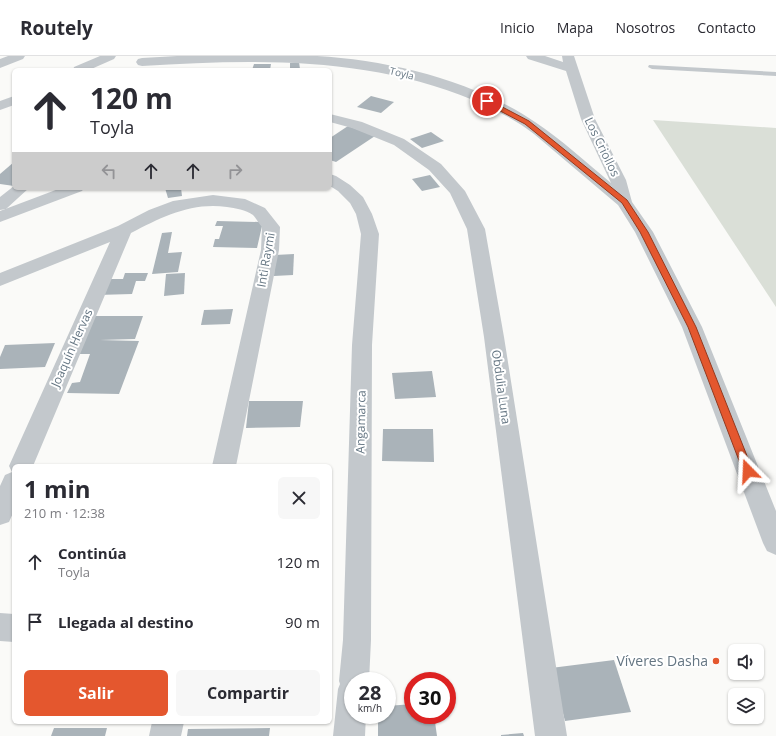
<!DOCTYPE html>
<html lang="es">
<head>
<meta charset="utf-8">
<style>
  :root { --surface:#fff; --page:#f7f7f7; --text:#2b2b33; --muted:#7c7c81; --line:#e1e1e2; --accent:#e4572e }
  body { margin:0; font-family:"Open Sans",sans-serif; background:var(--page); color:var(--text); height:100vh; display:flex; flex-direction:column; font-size:15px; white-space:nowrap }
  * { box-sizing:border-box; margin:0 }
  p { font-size:13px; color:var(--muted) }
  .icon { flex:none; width:22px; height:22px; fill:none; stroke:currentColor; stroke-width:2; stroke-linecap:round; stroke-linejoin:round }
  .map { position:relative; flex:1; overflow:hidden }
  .drawer { position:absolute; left:12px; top:408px; width:320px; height:260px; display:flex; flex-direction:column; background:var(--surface); border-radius:6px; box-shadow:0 1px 3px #0004 }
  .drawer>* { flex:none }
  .hud { position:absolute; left:12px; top:12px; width:320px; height:122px; border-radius:6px; box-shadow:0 1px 3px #0004; background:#fff; color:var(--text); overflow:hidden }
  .controls { position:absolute; left:728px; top:588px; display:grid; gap:8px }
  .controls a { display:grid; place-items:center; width:36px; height:36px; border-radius:6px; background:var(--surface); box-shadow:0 1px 3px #0004; font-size:20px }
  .speed { position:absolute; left:344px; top:616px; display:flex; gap:8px; font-size:20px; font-weight:700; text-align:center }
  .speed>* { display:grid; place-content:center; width:52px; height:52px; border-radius:50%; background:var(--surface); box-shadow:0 1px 3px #0004; line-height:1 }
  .speed small { font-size:10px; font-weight:400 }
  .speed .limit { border:6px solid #d22; background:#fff; color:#111 }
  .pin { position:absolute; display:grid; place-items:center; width:34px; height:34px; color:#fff; margin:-17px; border:2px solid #fff; border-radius:50%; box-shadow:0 1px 4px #0007 }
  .me { position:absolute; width:44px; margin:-22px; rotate:339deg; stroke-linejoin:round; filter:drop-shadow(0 0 3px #0008) }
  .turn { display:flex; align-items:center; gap:14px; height:84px; padding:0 12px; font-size:18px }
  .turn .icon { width:52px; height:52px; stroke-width:2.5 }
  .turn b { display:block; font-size:28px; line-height:34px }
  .lanes { display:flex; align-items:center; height:38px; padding:0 12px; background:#0003; justify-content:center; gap:20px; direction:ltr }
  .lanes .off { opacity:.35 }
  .round { display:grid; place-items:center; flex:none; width:42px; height:42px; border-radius:6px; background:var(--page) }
  .head { display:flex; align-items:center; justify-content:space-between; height:68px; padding:0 12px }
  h1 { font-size:24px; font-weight:700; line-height:30px }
  .cta { display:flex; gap:8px; margin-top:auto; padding:8px 12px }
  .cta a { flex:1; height:46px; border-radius:6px; background:var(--accent); color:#fff; font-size:16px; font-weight:700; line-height:46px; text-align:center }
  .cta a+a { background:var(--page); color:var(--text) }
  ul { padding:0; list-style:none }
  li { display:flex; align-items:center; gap:12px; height:60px; padding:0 12px }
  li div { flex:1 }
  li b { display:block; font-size:15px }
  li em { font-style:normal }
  header { display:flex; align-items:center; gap:24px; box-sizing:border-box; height:56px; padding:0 20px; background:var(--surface); border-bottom:1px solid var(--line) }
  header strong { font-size:19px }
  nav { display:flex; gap:22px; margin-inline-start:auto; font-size:14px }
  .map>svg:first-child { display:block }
</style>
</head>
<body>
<header>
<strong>Routely</strong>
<nav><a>Inicio</a><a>Mapa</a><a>Nosotros</a><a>Contacto</a></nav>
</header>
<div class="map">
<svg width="776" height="680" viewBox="0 0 776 680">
  <rect width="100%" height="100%" fill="#fafaf8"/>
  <path fill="#dadfd7" d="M653,64L776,72V251Z"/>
  <g fill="#aab3b9">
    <path d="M299,6L300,13L290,14V7Z"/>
    <path d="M254,8H271L270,14H252Z"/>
    <path d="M371,40L394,46L381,57L357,51Z"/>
    <path d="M348,70L375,80L336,106L330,104V82Z"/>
    <path d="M431,76L444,85L422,92L410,83Z"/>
    <path d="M14,106V130L0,128V118Z"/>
    <path d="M430,119L440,131L422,135L412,123Z"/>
    <path d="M165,132H181L182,140L168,142Z"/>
    <path d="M217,165L260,166L262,170L257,192L213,191L215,183H219L223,170H215Z"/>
    <path d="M172,176L168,197L182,196L178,216L152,218L162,177Z"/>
    <path d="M294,198L293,219L274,220L275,199Z"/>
    <path d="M125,217H148L145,225H136L132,238L97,239L103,223H123Z"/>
    <path d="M185,217L184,238L164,240L166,218Z"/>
    <path d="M233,253L230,268L201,269L204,254Z"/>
    <path d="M93,260H143L135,283L100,284L139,285L119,338L67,337L72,327L80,326L90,298H79Z"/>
    <path d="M55,287L45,311L0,313V301L5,289Z"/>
    <path d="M432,315L436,341L395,343L392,317Z"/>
    <path d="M249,345H303L300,371L246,372Z"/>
    <path d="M383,373H433L434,406L382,405Z"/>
    <path d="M614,604L631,656L565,665L551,612Z"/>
    <path d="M413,648V659H434L437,680H378V659H387V650Z"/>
    <path d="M54,672H107L105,680H51Z"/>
    <path d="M270,672L269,680H187L188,673Z"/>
    <path d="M523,677L524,680H501V679Z"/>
  </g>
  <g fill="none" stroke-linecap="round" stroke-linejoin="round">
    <path fill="#c3c8cc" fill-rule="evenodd" d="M649,9L776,16V20L652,13L648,11Z"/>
    <g fill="#c3c8cc" fill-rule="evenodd">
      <path d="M8,0H25L23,3L0,12V3Z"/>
      <path d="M177,0C223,0 271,0 317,0C389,4 475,25 535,66C561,83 587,107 611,127L581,63L566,15L528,3L526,0H545L563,6L562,0H574L595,63L626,124L632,146L653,176L702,271L776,455V499L767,495L763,487L682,271L635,176L618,149L534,78C516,64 494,53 473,44C368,0 253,3 142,10L138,9L136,6L138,3L142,2Z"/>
      <path d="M330,58L362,66L404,83L441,108L465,135L485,173L504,281L567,680H535L484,281L467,173L450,137L429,114L394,89L352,72L330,66Z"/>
      <path d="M14,130V132H29L6,153L0,154V141Z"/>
      <path d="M213,139L245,143L265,152L280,171L279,194L236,410H212L261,194L262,171C259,168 256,162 253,159C246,154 235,152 227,151C191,146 162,161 131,177L33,410H14V455L9,466L0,469V430L5,419L12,416L9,410L110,186L0,230V217L118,170L149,154L173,145Z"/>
      <path d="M0,557L14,558V586L0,585Z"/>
      <path d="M152,666H184L181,680H149Z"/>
    </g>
    <g fill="#c3c8cc" fill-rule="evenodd">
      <path d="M100,0H116L114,3L89,14H73L74,11Z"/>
      <path d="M14,40V49L0,54V45Z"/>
      <path d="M330,118L336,120L350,129L363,141L372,158L379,178L372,289L371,584L369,625H353V659H366L365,680H333L338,633L340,628L339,625L343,584L352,289L361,178L356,158L350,147L338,135L330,130Z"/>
      <path d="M61,132H84L82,135L0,166V155Z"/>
    </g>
  </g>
  <path fill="#e4572e" stroke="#94391e" d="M485,44H489L529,65L627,144L648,176L696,271L753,415L752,418L748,419L744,418L743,415L688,271L640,176L622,147L525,68L485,47Z"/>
  <circle fill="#e4572e" stroke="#fff" stroke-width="1.5" cx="716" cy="605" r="4"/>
  <g text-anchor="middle" stroke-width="4" stroke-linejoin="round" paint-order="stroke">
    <g font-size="10" fill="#657683" stroke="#fff">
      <text transform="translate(402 17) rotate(14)" y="4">Toyla</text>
    </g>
    <g font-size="12" fill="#657683" stroke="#fff">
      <text transform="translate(602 91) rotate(64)" y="4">Los Criollos</text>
      <text transform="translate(266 204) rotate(-80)" y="4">Inti Raymi</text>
      <text transform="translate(72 292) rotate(-66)" y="4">Joaquín Hervas</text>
      <text transform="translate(501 331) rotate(82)" y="4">Obdulia Luna</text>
      <text transform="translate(361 366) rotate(-89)" y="4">Angamarca</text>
    </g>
    <g font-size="14" fill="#657683" stroke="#fff" text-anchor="end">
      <text x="708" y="610">Víveres Dasha</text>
    </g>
  </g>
</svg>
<div class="controls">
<a><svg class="icon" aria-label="sound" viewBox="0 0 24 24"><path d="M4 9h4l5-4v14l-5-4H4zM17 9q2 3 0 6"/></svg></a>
<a><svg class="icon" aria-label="layers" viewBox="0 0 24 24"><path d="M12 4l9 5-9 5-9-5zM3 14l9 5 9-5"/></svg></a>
</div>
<div class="speed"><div>28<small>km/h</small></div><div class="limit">30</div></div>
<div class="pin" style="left:487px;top:45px;background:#d93025"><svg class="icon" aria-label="arrive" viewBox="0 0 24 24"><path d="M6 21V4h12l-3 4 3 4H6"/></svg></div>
<svg class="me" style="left:748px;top:415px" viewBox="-20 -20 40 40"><path d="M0-17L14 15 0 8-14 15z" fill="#e4572e" stroke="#fff" stroke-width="4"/></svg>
<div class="hud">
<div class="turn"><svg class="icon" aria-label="ahead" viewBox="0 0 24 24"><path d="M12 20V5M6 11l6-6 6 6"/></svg><div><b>120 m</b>Toyla</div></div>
<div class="lanes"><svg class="icon off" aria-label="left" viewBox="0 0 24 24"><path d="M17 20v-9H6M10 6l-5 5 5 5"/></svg><svg class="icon" aria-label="ahead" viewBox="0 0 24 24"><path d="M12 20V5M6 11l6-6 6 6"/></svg><svg class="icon" aria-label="ahead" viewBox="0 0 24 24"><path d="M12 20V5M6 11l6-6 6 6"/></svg><svg class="icon off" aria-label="right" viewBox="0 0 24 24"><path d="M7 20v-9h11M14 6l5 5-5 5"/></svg></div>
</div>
<section class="drawer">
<div class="head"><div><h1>1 min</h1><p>210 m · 12:38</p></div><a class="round"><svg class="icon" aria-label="close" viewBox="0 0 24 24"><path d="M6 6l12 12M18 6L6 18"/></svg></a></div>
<ul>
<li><svg class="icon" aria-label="ahead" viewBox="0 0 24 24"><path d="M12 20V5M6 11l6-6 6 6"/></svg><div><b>Continúa</b><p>Toyla</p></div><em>120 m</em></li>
<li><svg class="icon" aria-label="arrive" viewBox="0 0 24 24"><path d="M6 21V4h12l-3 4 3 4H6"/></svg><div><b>Llegada al destino</b></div><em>90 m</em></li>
</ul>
<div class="cta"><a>Salir</a><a>Compartir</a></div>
</section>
</div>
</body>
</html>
